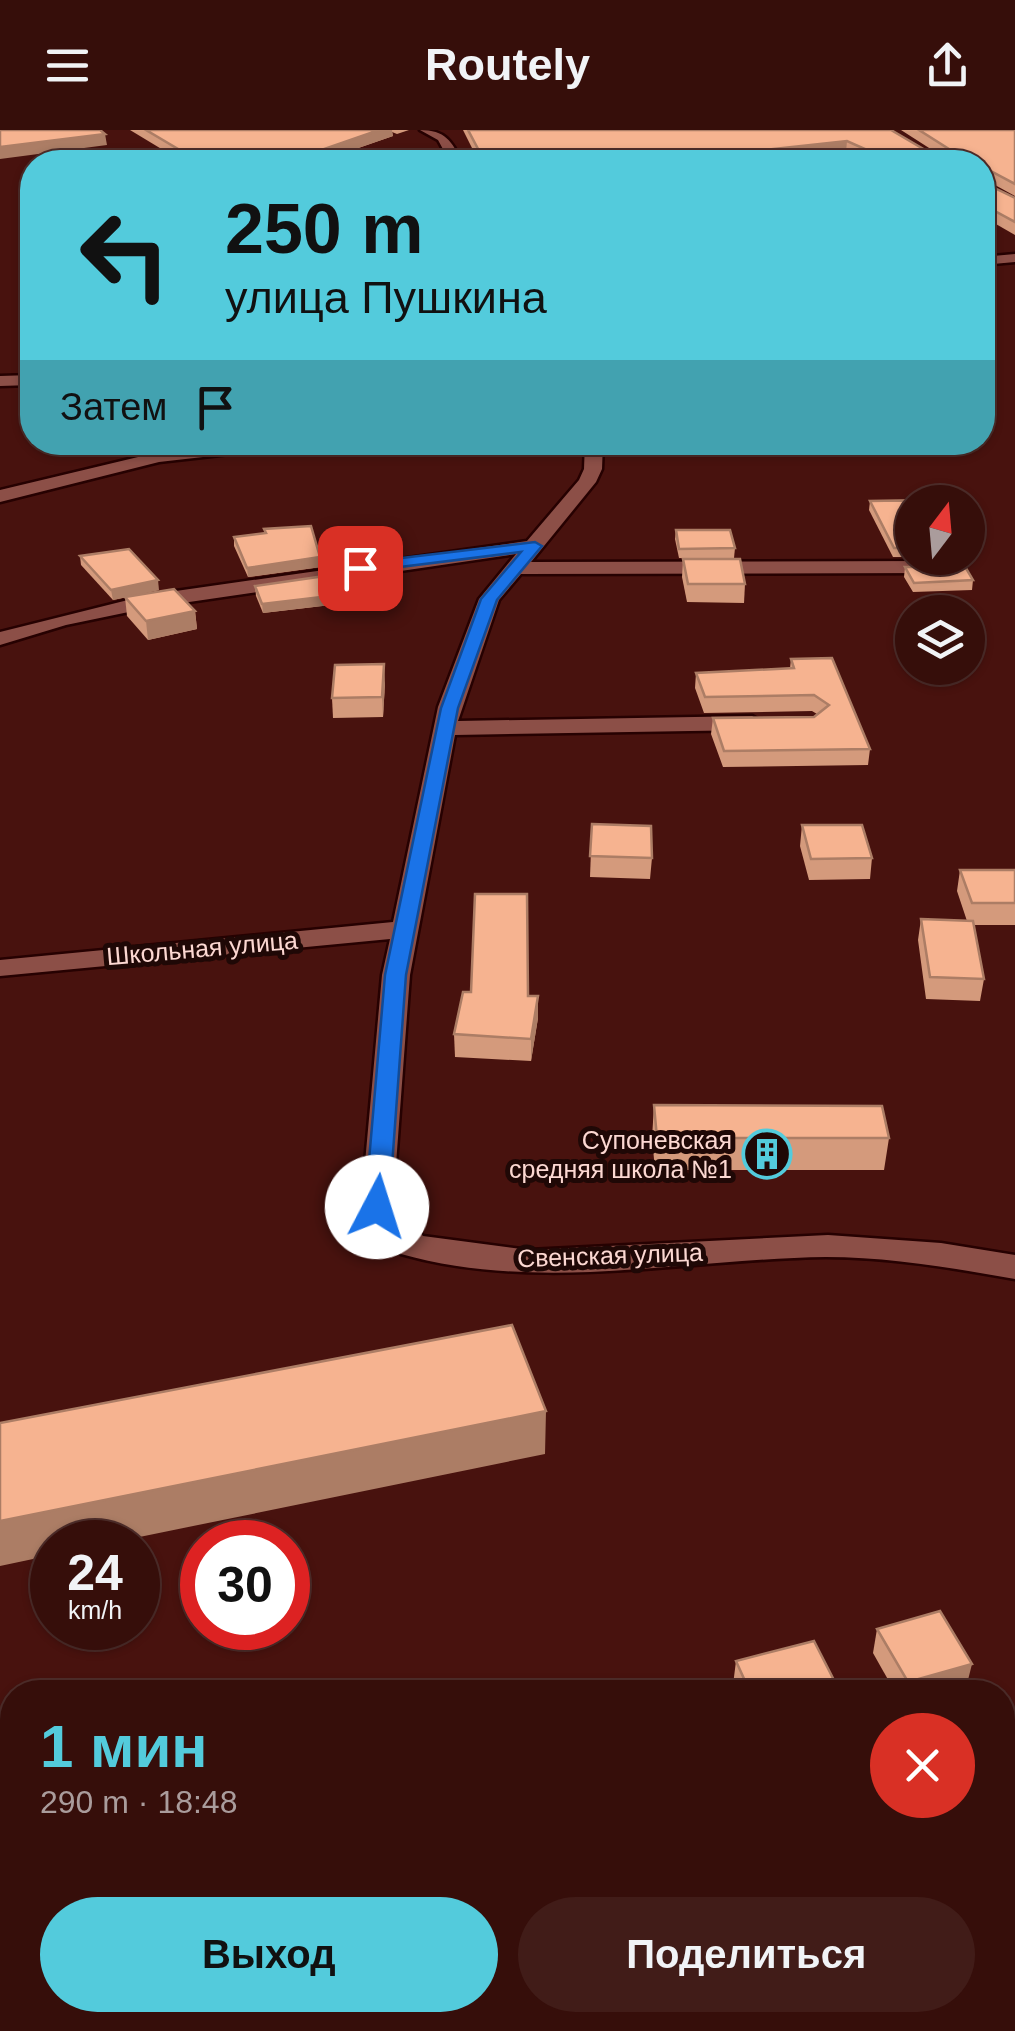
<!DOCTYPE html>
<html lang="ru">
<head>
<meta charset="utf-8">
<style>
  :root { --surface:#360e0a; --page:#411c18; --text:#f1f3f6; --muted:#aa9c9c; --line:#502e2b; --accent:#53cbdc }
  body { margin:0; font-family:Arial,sans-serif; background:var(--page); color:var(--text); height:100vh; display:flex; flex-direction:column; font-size:38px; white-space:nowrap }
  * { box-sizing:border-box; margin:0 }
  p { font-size:32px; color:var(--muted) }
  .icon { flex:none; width:55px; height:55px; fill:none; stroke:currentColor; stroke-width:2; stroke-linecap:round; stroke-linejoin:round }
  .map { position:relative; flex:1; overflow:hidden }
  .sheet { position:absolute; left:0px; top:1550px; width:1015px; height:352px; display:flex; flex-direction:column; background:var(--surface); border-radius:40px 40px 0 0; box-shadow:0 2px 8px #0004,0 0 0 2px var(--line) }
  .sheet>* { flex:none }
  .top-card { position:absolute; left:20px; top:20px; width:975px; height:305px; border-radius:40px; box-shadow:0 2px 8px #0004,0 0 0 2px var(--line); background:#53cbdc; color:#111; overflow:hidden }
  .needle { width:65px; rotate:16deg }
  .fabs { position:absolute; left:895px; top:355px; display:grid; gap:20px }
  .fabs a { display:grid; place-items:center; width:90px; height:90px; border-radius:50%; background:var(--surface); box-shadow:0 2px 8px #0004,0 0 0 2px var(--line); font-size:50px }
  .speed { position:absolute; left:30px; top:1390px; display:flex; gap:20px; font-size:50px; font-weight:700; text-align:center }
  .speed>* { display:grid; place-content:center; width:130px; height:130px; border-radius:50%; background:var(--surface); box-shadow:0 2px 8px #0004,0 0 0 2px var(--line); line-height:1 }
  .speed small { font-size:25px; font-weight:400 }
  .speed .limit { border:15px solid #d22; background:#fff; color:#111 }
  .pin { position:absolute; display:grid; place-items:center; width:85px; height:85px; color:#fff; margin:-42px; border-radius:20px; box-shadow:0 5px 15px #0006 }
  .me { position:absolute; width:110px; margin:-55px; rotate:5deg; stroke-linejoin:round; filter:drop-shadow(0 0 8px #0008) }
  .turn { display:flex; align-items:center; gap:35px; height:210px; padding:0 40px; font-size:45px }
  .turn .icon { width:130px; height:130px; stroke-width:2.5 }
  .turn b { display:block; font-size:70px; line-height:85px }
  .then { display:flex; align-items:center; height:95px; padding:0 40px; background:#0003; gap:20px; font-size:38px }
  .round { display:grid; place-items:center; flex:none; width:105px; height:105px; border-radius:52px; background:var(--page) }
  .head { display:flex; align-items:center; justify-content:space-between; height:170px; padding:0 40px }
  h1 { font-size:60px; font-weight:700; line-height:75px; color:var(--accent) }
  .cta { display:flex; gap:20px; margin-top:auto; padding:20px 40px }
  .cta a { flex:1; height:115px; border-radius:60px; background:var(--accent); color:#111; font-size:40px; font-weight:700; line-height:115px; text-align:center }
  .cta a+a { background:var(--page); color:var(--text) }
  header { display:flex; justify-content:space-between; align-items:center; height:130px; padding:0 40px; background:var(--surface); font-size:45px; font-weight:700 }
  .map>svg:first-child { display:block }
</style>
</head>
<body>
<header><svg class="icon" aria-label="menu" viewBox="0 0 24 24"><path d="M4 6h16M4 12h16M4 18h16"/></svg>Routely<svg class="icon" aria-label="share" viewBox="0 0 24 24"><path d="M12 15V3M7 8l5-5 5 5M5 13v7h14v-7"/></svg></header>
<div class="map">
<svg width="1015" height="1901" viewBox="0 0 1015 1901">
  <rect width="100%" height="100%" fill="#48120e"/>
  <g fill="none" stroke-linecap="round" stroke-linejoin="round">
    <g stroke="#260101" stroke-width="5">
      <g id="street">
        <path d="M420,0C445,0 452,11 462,32H450L438,10Z"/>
        <path d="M1015,124V132L982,135V127Z"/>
        <path d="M32,245V255L0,256V246Z"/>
        <path d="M240,312H299L291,317L159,332L0,372V360L159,322Z"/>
        <path d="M585,312H603L602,339L596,352L531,432L933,431L943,437L933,443L521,444L499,470L458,591L752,586L764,593L752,600L455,605L410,845L393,1075L423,1106L529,1120L828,1105L941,1113L1015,1125V1149C953,1138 889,1127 826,1127C686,1129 539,1163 401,1124L361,1077L382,845L390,809L0,846V830L393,792L438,577L479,469L516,424L148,478L66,495L0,515V502L148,465L527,411L579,350L584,339Z"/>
      </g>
    </g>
    <use href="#street" fill="#8c4f47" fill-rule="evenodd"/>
  </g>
  <g fill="#d49a7c">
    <path d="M130,0H409L397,4L392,2L393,6L318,32H183Z"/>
    <path d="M463,0H891L932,24L940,25L901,0H1015V66L984,49L982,32H869L846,22L750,32H479Z"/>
    <path d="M982,52L1015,68V105L982,86Z"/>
    <path d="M730,312H784L783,319H732Z"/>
    <path d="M870,371L912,372V427H893L869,380Z"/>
    <path d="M264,399L321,437L248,447L234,416V407L264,403Z"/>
    <path d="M676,400L735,418L734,428H679L675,409Z"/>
    <path d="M80,426L159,460L113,470L81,435Z"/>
    <path d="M933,428H960L973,450L972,460L913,462L904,447L905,437H934L941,432Z"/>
    <path d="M683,429L745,454L744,473L687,472L682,447Z"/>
    <path d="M255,456L330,466L331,475L263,483L256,466Z"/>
    <path d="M125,467L195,481L197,499L148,510L127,486Z"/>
    <path d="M791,529L870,619L868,635L723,637L711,604L713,588L814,587L817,584L812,581L704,583L695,558L696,543L790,538Z"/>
    <path d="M385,553L383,587L333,588L332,568Z"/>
    <path d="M592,694L652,728L650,749L590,747Z"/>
    <path d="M802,695L872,728L870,749L809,750L800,716Z"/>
    <path d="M960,740H1015V795H974L984,849L980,871L926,869L918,810L921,789L967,791L957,761Z"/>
    <path d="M528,866L538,888L531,931L455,927L454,904Z"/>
    <path d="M654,975L889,1008L884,1040H655L652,1008Z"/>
    <path d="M877,1499L966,1558L952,1562H895L873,1523Z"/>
    <path d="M736,1531L840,1562H737L733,1555Z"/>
  </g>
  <g fill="#ac7d65">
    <path d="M379,0H392L393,6L318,32H287Z"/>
    <path d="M105,4L107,15L0,29V17Z"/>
    <path d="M847,11L846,22L750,32H689V28Z"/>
    <path d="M320,427L321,437L248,447L247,438Z"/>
    <path d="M158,450L159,460L113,470L111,460Z"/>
    <path d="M330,466L331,475L263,483L262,474Z"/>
    <path d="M195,481L197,499L148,510L146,491Z"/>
    <path d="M384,534L385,553L383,587L382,567Z"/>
    <path d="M538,866V888L531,931V909Z"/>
    <path d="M546,1281L545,1324L115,1412H52V1425L0,1436V1391Z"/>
    <path d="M972,1534L966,1558L952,1562H906L908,1552Z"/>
    <path d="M12,1793V1818L0,1821V1796Z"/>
  </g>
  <g fill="#f6b390" stroke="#ac7d65" stroke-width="2.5">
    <path d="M0,0H100L105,4L0,17Z"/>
    <path d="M146,0H379L287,32H200Z"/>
    <path d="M468,0H891L932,24L948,25L952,21L919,0H1015V54L985,38H982V32H894L847,11L689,28L697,32H485Z"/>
    <path d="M982,52L1015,68V92L982,74Z"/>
    <path d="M928,370L929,372H912V418H894L870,371Z"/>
    <path d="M311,396L320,427L247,438L234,407L266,403L264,399Z"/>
    <path d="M676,400H730L735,418L679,419Z"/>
    <path d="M129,419L158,450L111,460L80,426Z"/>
    <path d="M946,428H960L973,450L914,453L905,437H934Z"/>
    <path d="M683,429H740L745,454H688Z"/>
    <path d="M325,446L330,466L262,474L255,456Z"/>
    <path d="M174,459L195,481L146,491L125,467Z"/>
    <path d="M832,528L870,619L724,621L713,588L814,587L829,575L814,565L705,567L696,543L794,538L791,529Z"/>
    <path d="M384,534L382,567L332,568L335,535Z"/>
    <path d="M592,694L651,696L652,728L590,726Z"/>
    <path d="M802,695H862L872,728L811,729Z"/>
    <path d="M960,740H1015V773H972Z"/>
    <path d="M475,764H527L528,866H538L531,909L454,904L463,862H471Z"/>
    <path d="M921,789L973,791L984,849L930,847Z"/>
    <path d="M654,975L882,976L889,1008H657Z"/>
    <path d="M512,1195L546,1281L0,1391V1293Z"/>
    <path d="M940,1481L972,1534L908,1552L877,1499Z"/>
    <path d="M814,1511L840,1562H750L736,1531Z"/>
    <path d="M630,1555L633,1562H595Z"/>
    <path d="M12,1724V1793L0,1796V1727Z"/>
  </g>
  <path fill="#1a73e8" stroke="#114b97" stroke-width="2.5" d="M535,412L542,416L497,470L458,578L406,845L389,1077L377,1085L365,1077L385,845L441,578L481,469L521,422L360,442L352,438L360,433Z"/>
  <defs>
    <g id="building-ring" transform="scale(2.5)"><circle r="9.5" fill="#1f0806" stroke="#53cbdc" stroke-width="1.5"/><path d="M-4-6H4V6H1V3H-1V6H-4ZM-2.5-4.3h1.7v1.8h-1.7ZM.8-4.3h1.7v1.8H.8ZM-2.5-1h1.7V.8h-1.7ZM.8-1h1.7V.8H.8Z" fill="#53cbdc"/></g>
  </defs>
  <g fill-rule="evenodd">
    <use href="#building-ring" x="767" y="1024"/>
  </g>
  <g text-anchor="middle" stroke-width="10" stroke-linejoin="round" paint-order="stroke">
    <g font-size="25" fill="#fcd8d2" stroke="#1f0806">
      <text transform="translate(202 818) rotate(-5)" y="9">Школьная улица</text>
      <text transform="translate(610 1125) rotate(-2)" y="9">Свенская улица</text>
    </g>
    <g font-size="25" fill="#fcd8d2" stroke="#1f0806" text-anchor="end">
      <text x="732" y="1019">Супоневская<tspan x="732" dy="29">средняя школа №1</tspan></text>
    </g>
  </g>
</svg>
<div class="fabs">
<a><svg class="needle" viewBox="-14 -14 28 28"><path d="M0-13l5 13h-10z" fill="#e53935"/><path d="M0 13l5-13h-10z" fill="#aa9c9c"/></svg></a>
<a><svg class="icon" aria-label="layers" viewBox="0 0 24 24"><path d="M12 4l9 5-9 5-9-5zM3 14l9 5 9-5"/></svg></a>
</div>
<div class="speed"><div>24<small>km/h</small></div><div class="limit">30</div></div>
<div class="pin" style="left:360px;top:438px;background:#d93025"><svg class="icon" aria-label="arrive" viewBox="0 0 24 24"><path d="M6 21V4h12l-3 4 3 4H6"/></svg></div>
<svg class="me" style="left:377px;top:1077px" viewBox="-20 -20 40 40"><circle r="19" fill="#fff"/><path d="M0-13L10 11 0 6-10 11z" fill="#1a73e8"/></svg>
<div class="top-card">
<div class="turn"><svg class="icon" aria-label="left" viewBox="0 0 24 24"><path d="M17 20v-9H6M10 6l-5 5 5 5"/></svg><div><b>250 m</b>улица Пушкина</div></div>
<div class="then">Затем<svg class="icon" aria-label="arrive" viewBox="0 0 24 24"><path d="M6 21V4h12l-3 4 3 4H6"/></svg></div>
</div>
<section class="sheet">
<div class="head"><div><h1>1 мин</h1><p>290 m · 18:48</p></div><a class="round" style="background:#d93025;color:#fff"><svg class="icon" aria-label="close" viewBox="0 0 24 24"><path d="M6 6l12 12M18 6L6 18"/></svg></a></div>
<div class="cta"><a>Выход</a><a>Поделиться</a></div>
</section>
</div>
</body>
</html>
